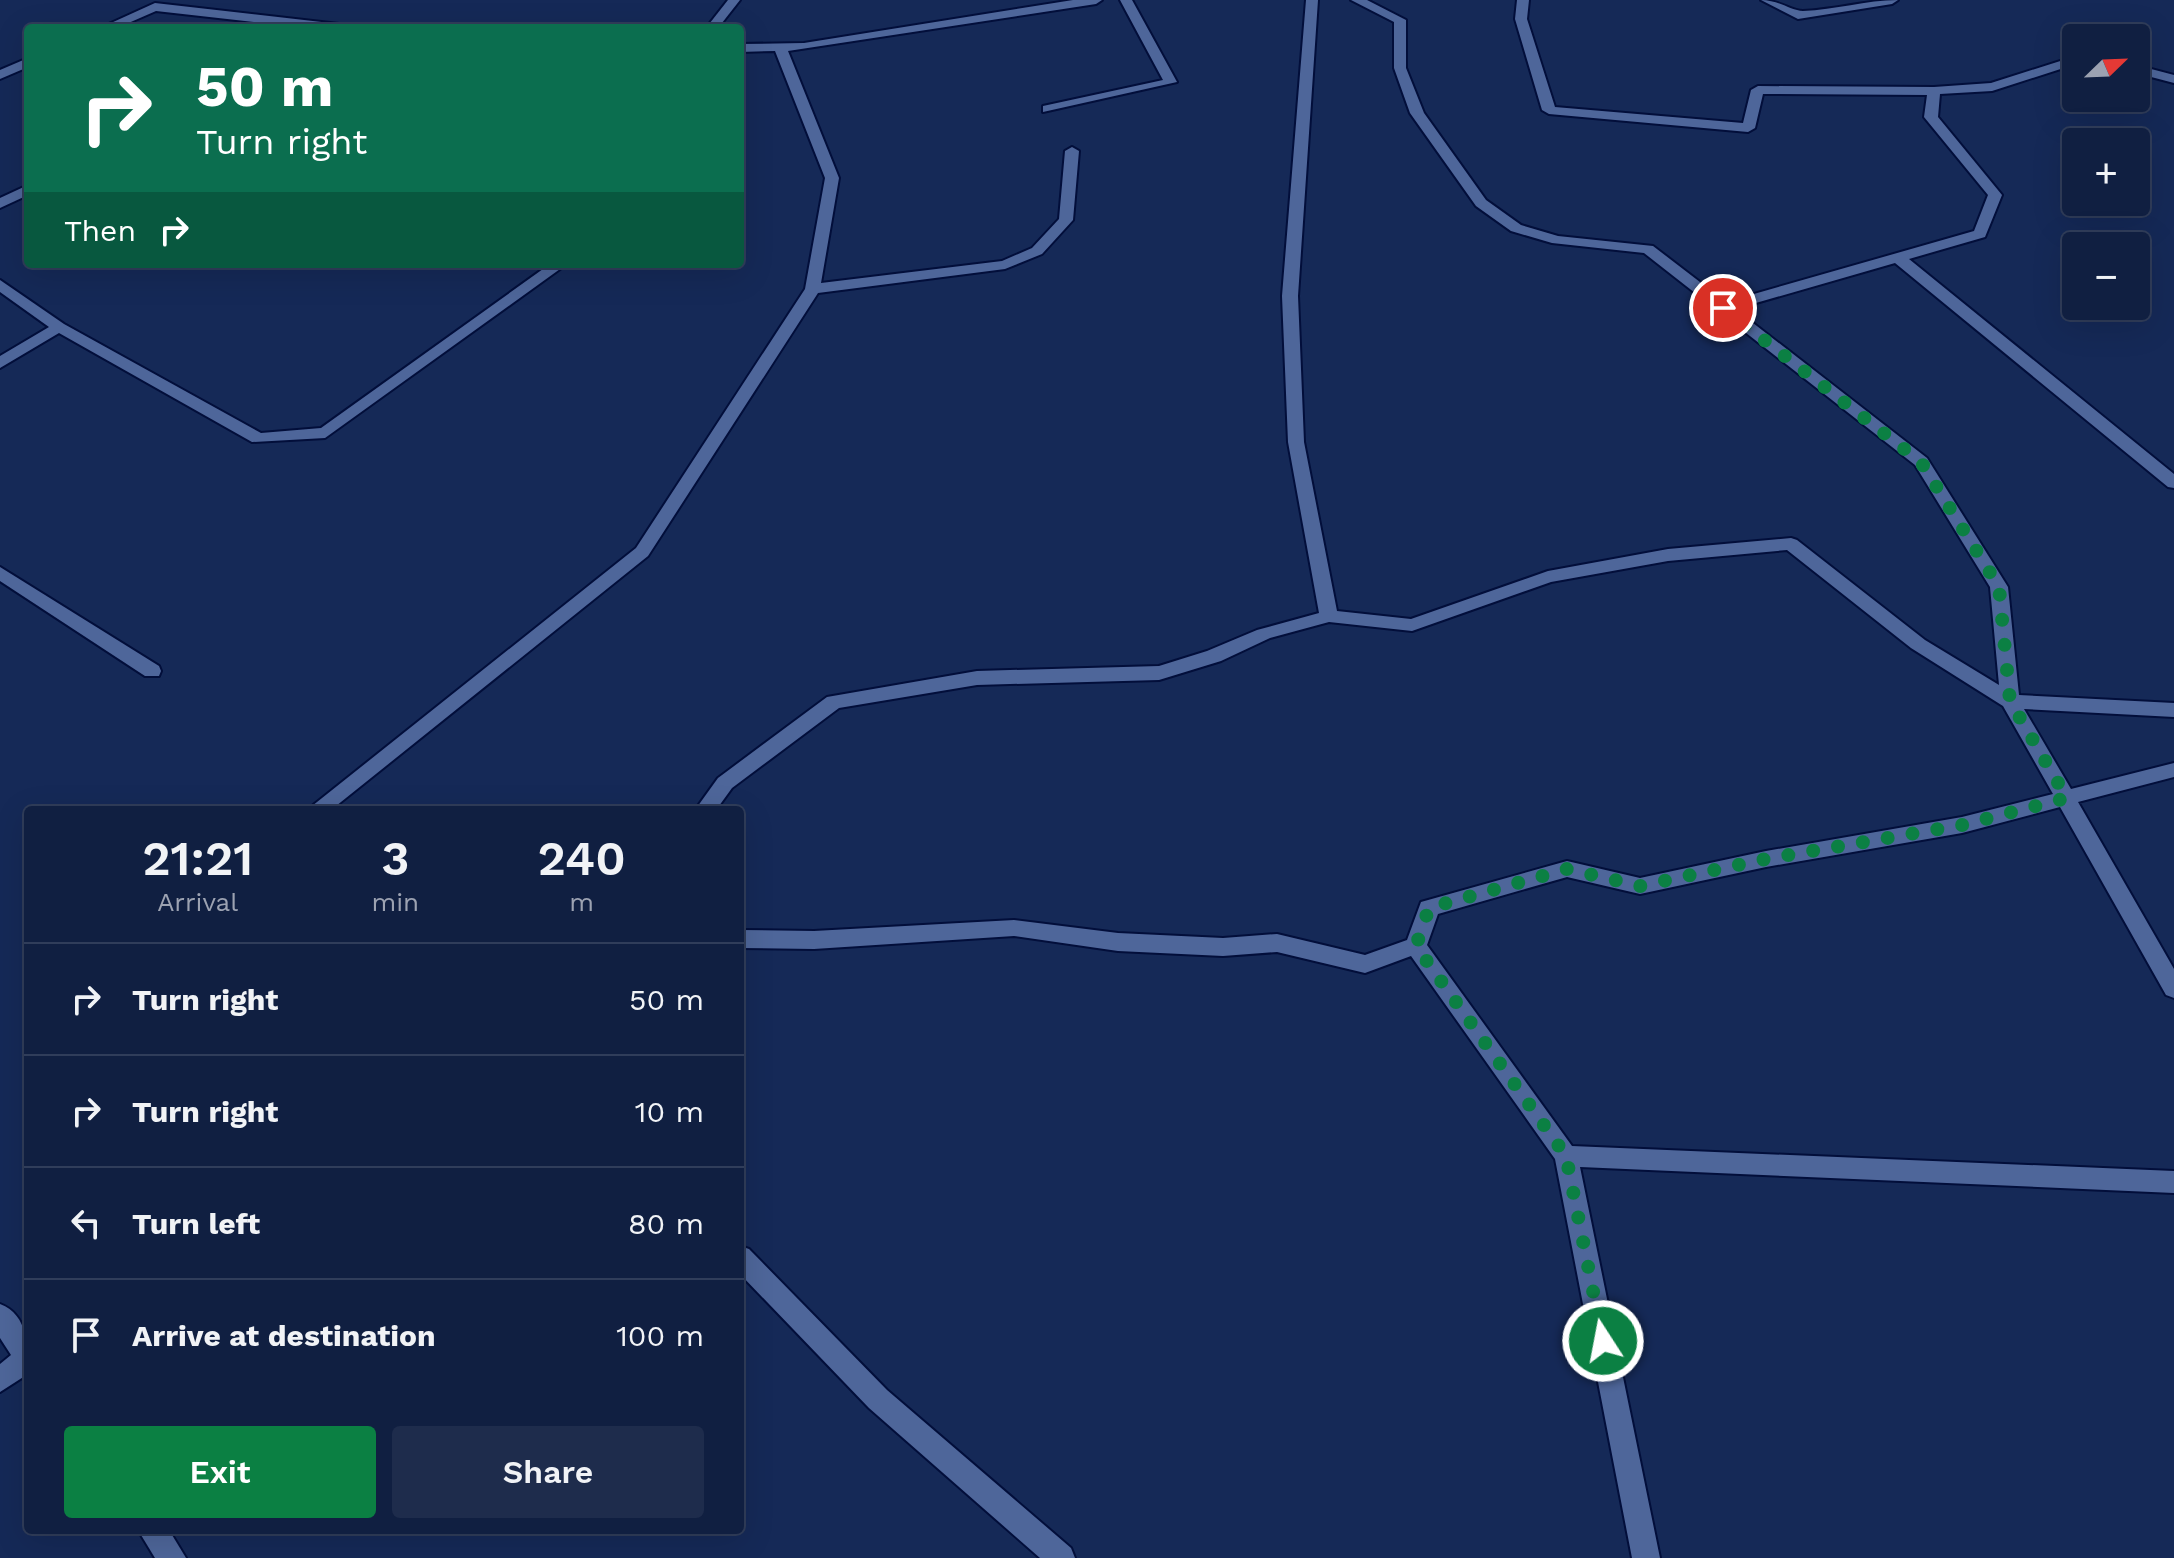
<!DOCTYPE html>
<html lang="en">
<head>
<meta charset="utf-8">
<style>
  :root { --surface:#101f41; --page:#1e2c4c; --text:#f1f3f6; --muted:#9ca2b1; --line:#303d5a; --accent:#0b8043 }
  body { margin:0; font-family:"Work Sans",sans-serif; background:var(--page); color:var(--text); height:100vh; display:flex; flex-direction:column; font-size:30px; white-space:nowrap }
  * { box-sizing:border-box; margin:0 }
  p { font-size:26px; color:var(--muted) }
  .icon { flex:none; width:44px; height:44px; fill:none; stroke:currentColor; stroke-width:2; stroke-linecap:round; stroke-linejoin:round }
  .map { position:relative; flex:1; overflow:hidden }
  .side { position:absolute; left:24px; top:806px; width:720px; height:728px; display:flex; flex-direction:column; background:var(--surface); border-radius:8px; box-shadow:0 8px 32px #0002,0 0 0 2px var(--line) }
  .side>* { flex:none }
  .hud { position:absolute; left:24px; top:24px; width:720px; height:244px; border-radius:8px; box-shadow:0 8px 32px #0002,0 0 0 2px var(--line); background:#0b6e4f; color:#fff; overflow:hidden }
  .needle { width:52px; rotate:67deg }
  .buttons { position:absolute; left:2062px; top:24px; display:grid; gap:16px }
  .buttons a { display:grid; place-items:center; width:88px; height:88px; border-radius:8px; background:var(--surface); box-shadow:0 8px 32px #0002,0 0 0 2px var(--line); font-size:40px }
  .pin { position:absolute; display:grid; place-items:center; width:68px; height:68px; color:#fff; margin:-34px; border:4px solid #fff; border-radius:50%; box-shadow:0 2px 8px #0007 }
  .me { position:absolute; width:88px; margin:-44px; rotate:349deg; stroke-linejoin:round; filter:drop-shadow(0 0 6px #0008) }
  .turn { display:flex; align-items:center; gap:28px; height:168px; padding:0 40px; font-size:36px }
  .turn .icon { width:104px; height:104px; stroke-width:2.5 }
  .turn b { display:block; font-size:56px; line-height:68px }
  .then { display:flex; align-items:center; height:76px; padding:0 40px; background:#0003; gap:16px; font-size:30px }
  .eta { display:flex; justify-content:space-evenly; align-items:center; height:136px; text-align:center }
  .eta b { font-size:48px; font-weight:600; line-height:56px }
  .cta { display:flex; gap:16px; margin-top:auto; padding:16px 40px }
  .cta a { flex:1; height:92px; border-radius:8px; background:var(--accent); color:#fff; font-size:32px; font-weight:600; line-height:92px; text-align:center }
  .cta a+a { background:var(--page); color:var(--text) }
  ul { padding:0; list-style:none }
  li { display:flex; align-items:center; gap:24px; height:112px; padding:0 40px; border-top:2px solid var(--line) }
  li div { flex:1 }
  li b { display:block; font-size:30px }
  li em { font-style:normal }
  .map>svg:first-child { display:block }
</style>
</head>
<body>
<div class="map">
<svg width="2174" height="1558" viewBox="0 0 2174 1558">
  <rect width="100%" height="100%" fill="#152957"/>
  <g fill="none" stroke-linecap="round" stroke-linejoin="round">
    <g stroke="#020e3a" stroke-width="4">
      <g id="minor">
        <path d="M728,0H740L718,28H706Z"/>
        <path d="M1073,0H1102L1096,4L788,51L839,178L821,283L1002,261L1032,248L1059,219L1065,151L1072,147L1079,151L1073,220L1042,254L1005,269L818,293L648,556L331,810H307L636,548L805,289L825,178L775,51L740,52V44L804,43Z"/>
        <path d="M1120,0H1132L1177,82L1043,112V106L1163,80Z"/>
        <path d="M1306,0H1318L1298,296L1304,442L1337,611L1411,619L1548,571L1668,549L1791,538L1797,540L1925,640L1999,685L1990,587L1915,465L1644,253L1552,243L1511,231L1476,206L1410,113L1394,68V22L1351,0H1367L1406,20V68L1424,113L1486,200L1521,225L1558,236L1653,246L1726,302L1974,231L1988,195L1924,117L1927,95L1763,94L1755,128L1748,132L1549,114L1542,110L1515,19L1517,0H1529L1527,19L1555,107L1743,123L1751,90L1758,86L1934,87L1991,83L2076,56V64L1992,91L1940,94L1938,117L2002,195L1985,237L1909,259L2174,474V488L2168,487L1895,263L1735,309L1927,458L2008,587L2019,695L2174,703V717L2024,709L2071,789L2174,763V777L2078,802L2174,969V998L2166,995L2060,807L1962,833L1766,867L1640,894L1567,877L1438,914L1427,945L1572,1146L2174,1171V1193L1580,1167L1660,1558H1632L1555,1159L1411,956L1365,973L1277,952L1223,956L1118,951L1014,936L814,949L740,948V930L814,931L1014,920L1118,933L1223,938L1277,934L1365,955L1407,940L1421,902L1567,861L1640,878L1766,851L1962,817L2053,794L2003,706L1911,648L1787,550L1668,561L1551,582L1412,631L1329,622L1270,638L1221,661L1159,680L977,685L839,708L732,788L716,810H695L718,778L827,697L977,671L1159,666L1207,651L1257,630L1319,613L1288,442L1282,296Z"/>
        <path d="M1761,0C1779,0 1791,11 1803,11C1835,10 1866,0 1898,0L1892,4L1798,19Z"/>
        <path d="M155,3L339,24L345,28H306L156,11L117,28H100Z"/>
        <path d="M28,58V67L0,79V70Z"/>
        <path d="M2136,65L2174,75V83L2136,73Z"/>
        <path d="M28,185V195L0,208V198Z"/>
        <path d="M550,264H567L325,438L252,442L59,333L0,368V356L49,327L0,292V280L64,324L261,433L321,428Z"/>
        <path d="M0,567L159,666L161,671L159,676H145L0,581Z"/>
        <path d="M740,1246L749,1249L887,1390L1071,1548L1075,1558H1040L869,1408L740,1274Z"/>
        <path d="M0,1304C29,1315 28,1348 28,1374L0,1392V1364L11,1355L0,1338Z"/>
        <path d="M138,1530H169L186,1558H155Z"/>
      </g>
    </g>
    <use href="#minor" fill="#4e669a" fill-rule="evenodd"/>
  </g>
  <g fill="none" stroke-linecap="round" stroke-linejoin="round">
    <path stroke="#0b8043" stroke-width="14" stroke-dasharray="0 25.2" d="M1603,1341L1566,1156L1416,946L1429,908L1567,869L1640,886L1766,859L1962,825L2067,798L2010,701L1999,587L1921,462L1723,308"/>
  </g>
</svg>
<div class="buttons">
<a><svg class="needle" viewBox="-14 -14 28 28"><path d="M0-13l5 13h-10z" fill="#e53935"/><path d="M0 13l5-13h-10z" fill="#9ca2b1"/></svg></a>
<a>+</a>
<a>−</a>
</div>
<div class="pin" style="left:1723px;top:308px;background:#d93025"><svg class="icon" aria-label="arrive" viewBox="0 0 24 24"><path d="M6 21V4h12l-3 4 3 4H6"/></svg></div>
<svg class="me" style="left:1603px;top:1341px" viewBox="-20 -20 40 40"><circle r="17" fill="#0b8043" stroke="#fff" stroke-width="3"/><path d="M0-11L8 9 0 5-8 9z" fill="#fff"/></svg>
<div class="hud">
<div class="turn"><svg class="icon" aria-label="right" viewBox="0 0 24 24"><path d="M7 20v-9h11M14 6l5 5-5 5"/></svg><div><b>50 m</b>Turn right</div></div>
<div class="then">Then<svg class="icon" aria-label="right" viewBox="0 0 24 24"><path d="M7 20v-9h11M14 6l5 5-5 5"/></svg></div>
</div>
<section class="side">
<div class="eta">
<div><b>21:21</b><p>Arrival</p></div>
<div><b>3</b><p>min</p></div>
<div><b>240</b><p>m</p></div>
</div>
<ul>
<li><svg class="icon" aria-label="right" viewBox="0 0 24 24"><path d="M7 20v-9h11M14 6l5 5-5 5"/></svg><div><b>Turn right</b></div><em>50 m</em></li>
<li><svg class="icon" aria-label="right" viewBox="0 0 24 24"><path d="M7 20v-9h11M14 6l5 5-5 5"/></svg><div><b>Turn right</b></div><em>10 m</em></li>
<li><svg class="icon" aria-label="left" viewBox="0 0 24 24"><path d="M17 20v-9H6M10 6l-5 5 5 5"/></svg><div><b>Turn left</b></div><em>80 m</em></li>
<li><svg class="icon" aria-label="arrive" viewBox="0 0 24 24"><path d="M6 21V4h12l-3 4 3 4H6"/></svg><div><b>Arrive at destination</b></div><em>100 m</em></li>
</ul>
<div class="cta"><a>Exit</a><a>Share</a></div>
</section>
</div>
</body>
</html>
